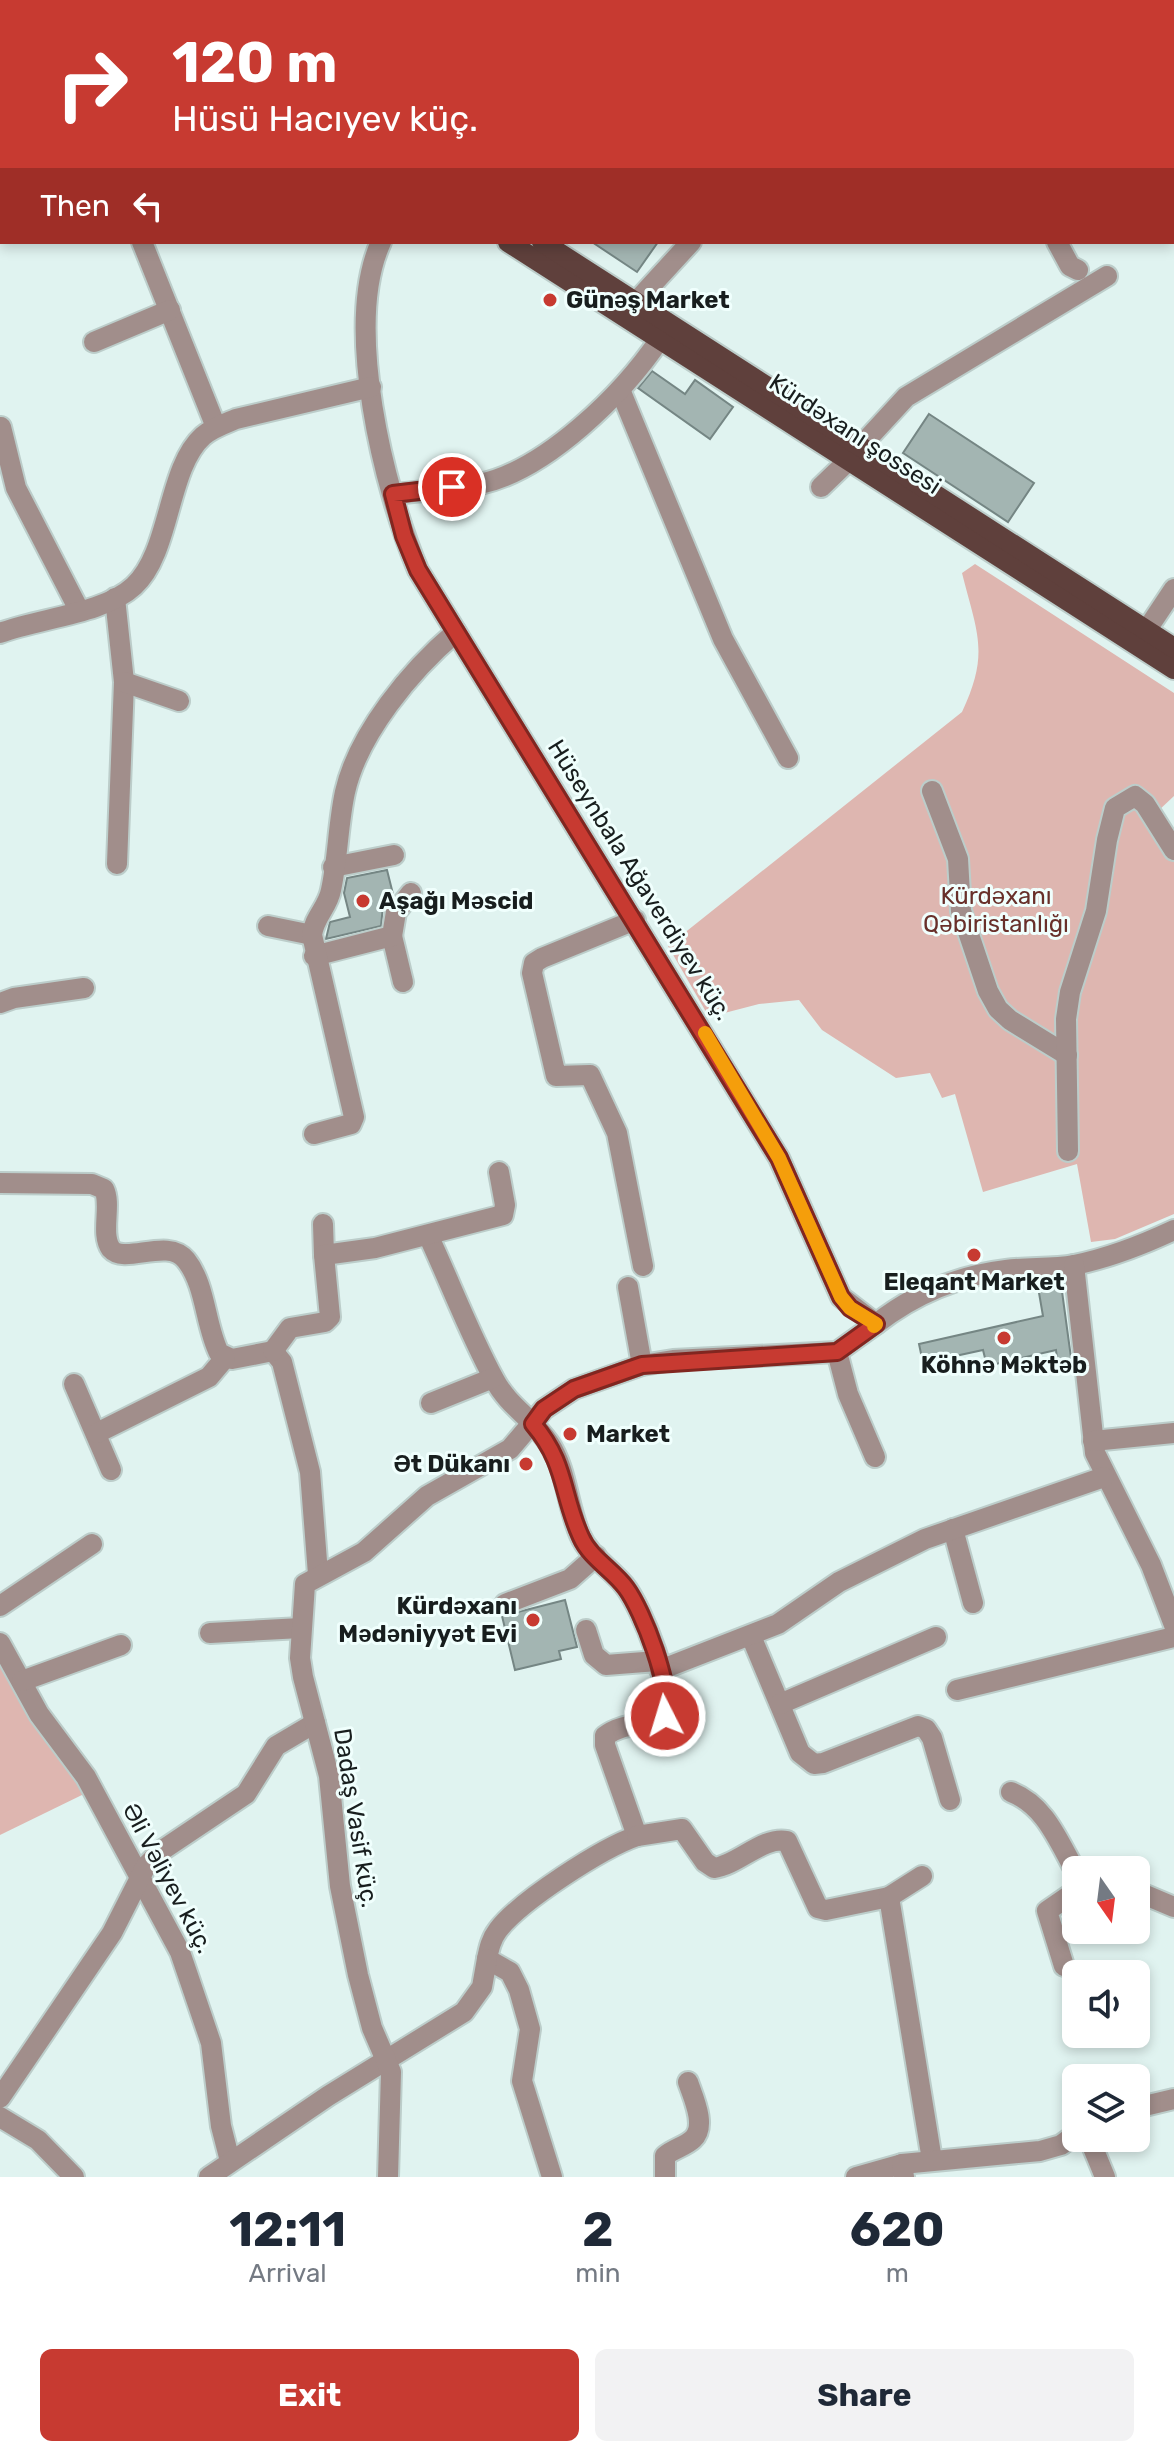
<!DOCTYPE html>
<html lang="en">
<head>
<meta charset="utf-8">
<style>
  :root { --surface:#fff; --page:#f2f2f3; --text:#1f2937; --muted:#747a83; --accent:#c73a31 }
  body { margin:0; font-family:Rubik,sans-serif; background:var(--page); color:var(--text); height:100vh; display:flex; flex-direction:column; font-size:30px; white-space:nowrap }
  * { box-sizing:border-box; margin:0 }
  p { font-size:26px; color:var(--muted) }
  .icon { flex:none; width:44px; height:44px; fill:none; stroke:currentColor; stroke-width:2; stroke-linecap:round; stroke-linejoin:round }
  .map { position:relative; height:2177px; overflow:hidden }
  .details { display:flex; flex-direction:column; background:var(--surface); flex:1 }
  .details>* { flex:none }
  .top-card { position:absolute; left:0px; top:0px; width:1174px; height:244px; box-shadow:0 4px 12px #0003; background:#c73a31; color:#fff; overflow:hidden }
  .needle { width:52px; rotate:166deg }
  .controls { position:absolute; left:1062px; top:1856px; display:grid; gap:16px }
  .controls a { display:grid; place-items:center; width:88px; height:88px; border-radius:12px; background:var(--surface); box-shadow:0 4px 12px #0003; font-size:40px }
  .pin { position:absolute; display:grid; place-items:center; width:68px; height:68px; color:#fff; margin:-34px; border:4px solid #fff; border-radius:50%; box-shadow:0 2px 8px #0007 }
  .me { position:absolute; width:88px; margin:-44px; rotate:355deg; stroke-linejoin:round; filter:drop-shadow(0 0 6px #0008) }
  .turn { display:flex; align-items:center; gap:28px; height:168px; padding:0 40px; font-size:36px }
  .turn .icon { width:104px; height:104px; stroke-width:2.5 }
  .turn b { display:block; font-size:56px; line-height:68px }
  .then { display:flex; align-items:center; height:76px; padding:0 40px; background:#0003; gap:16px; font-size:30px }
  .eta { display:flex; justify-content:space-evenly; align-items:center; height:136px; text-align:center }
  .eta b { font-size:48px; font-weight:700; line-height:56px }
  .cta { display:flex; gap:16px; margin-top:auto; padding:16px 40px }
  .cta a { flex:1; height:92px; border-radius:12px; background:var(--accent); color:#fff; font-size:32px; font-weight:700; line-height:92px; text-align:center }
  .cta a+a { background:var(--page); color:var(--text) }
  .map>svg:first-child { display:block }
</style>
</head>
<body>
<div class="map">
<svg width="1174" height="2177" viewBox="0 0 1174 2177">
  <rect width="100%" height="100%" fill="#e0f3f0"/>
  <g fill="#deb6b0">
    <path d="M975,564L1174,693V796L1157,812L1174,836V1214L1115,1239L1091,1242L1077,1164L983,1192L955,1094L942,1098L930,1073L896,1078L822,1030L799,1000L759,1004L709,1017L668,946L962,712C990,653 977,633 962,573Z"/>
    <path d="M0,1662L84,1794L0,1835Z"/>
  </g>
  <g fill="#a3b5b2" stroke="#758684" stroke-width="2">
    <path d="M592,242H658L637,272Z"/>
    <path d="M652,371L685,394L695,380L733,407L710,439L638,388Z"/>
    <path d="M929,414L1034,483L1008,522L903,453Z"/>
    <path d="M387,870L393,894L383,906L381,926L326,939L330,922L350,917L344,893L347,878Z"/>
    <path d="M1061,1284L1072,1365L1058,1368L1056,1350L987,1366L983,1350L923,1363L919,1344L1043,1316L1038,1287Z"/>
    <path d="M565,1600L577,1647L559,1651L561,1659L515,1670L502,1616Z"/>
  </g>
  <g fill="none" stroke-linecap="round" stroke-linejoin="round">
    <g stroke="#bccdca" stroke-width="24">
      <g id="minor">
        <path d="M844,0L847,2"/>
        <path d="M1024,0L1026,2"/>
        <path d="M72,2L73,0"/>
        <path d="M419,2L422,0"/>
        <path d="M1075,2L1080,0"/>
        <path d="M0,117L2,113"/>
        <path d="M142,242L216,427"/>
        <path d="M381,242C343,325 384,489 418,570L779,1158L841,1297L876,1324C914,1294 957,1276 1006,1270C1028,1267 1052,1269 1074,1265C1109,1258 1142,1245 1174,1230"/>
        <path d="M1057,242L1070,266L1078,270"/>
        <path d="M636,302L691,242"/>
        <path d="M94,342L170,310"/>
        <path d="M621,392L723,639L788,758"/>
        <path d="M1,427L16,488L79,610"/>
        <path d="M860,447L906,397L1107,276"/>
        <path d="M821,487L848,461"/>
        <path d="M393,494C422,491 452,489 480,484C546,470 623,394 660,339"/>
        <path d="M115,598L124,682L117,864"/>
        <path d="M1146,631L1174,589"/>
        <path d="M0,633C39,618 104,614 134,586C171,552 167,468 203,436C212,428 224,424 236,419L371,387"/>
        <path d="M124,682L179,701"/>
        <path d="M932,791L958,859L961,911L988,991L998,1009L1010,1020L1067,1055"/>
        <path d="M333,867L394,855"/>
        <path d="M635,920L542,958L534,963L532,973L556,1076L590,1075L617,1133L643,1266"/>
        <path d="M268,926L312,935"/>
        <path d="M392,936L403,982"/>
        <path d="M314,956L392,936L396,912L411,893"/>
        <path d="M0,1003L14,998L84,988"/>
        <path d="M314,1134L351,1124L354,1117L312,935C314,917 328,907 331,890C338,858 338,824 345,792C358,734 411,670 456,632"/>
        <path d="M1068,1151L1066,1019L1070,992L1096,911L1107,840L1115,808L1135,796L1145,804L1174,850"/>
        <path d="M0,1183L92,1184L104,1189C112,1205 100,1234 111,1249C125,1265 168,1237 186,1260C206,1285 205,1325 219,1353L232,1359L273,1351L282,1362L310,1472L318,1574"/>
        <path d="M323,1224L324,1255"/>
        <path d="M428,1235C450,1282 469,1333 494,1379C508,1406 533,1419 549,1443C567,1470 567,1506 580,1535C589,1556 610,1568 624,1585C642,1607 674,1689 665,1716C646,1727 623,1722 605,1736V1745L637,1836C602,1848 520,1901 498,1930C491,1939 489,1949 487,1959L510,1972L519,1990L530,2029L522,2081L552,2177"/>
        <path d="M1074,1265L1095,1453L1151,1565L1174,1625"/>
        <path d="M628,1287L642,1365"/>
        <path d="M273,1351L290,1328L325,1322L330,1317L324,1255L375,1248L503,1215L505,1205L499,1172"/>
        <path d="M837,1352L848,1394L875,1457"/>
        <path d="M74,1384L111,1470"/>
        <path d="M431,1403L493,1378"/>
        <path d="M97,1433L209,1377L225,1358"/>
        <path d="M1093,1441L1174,1433"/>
        <path d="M953,1529L973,1603"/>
        <path d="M505,1604L570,1579L596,1556"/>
        <path d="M0,1606L92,1544"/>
        <path d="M586,1630L594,1655L606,1665L657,1661"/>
        <path d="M210,1633L301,1628"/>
        <path d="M751,1636L800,1753L814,1764L823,1763L918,1726L926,1729L932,1738L950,1800"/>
        <path d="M0,1643L39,1714L86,1777L180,1952L211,2043L221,2126L230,2161"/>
        <path d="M660,1670L778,1624L839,1582L925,1539L1104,1477"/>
        <path d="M22,1681L121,1645"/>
        <path d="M957,1690L1174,1637"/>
        <path d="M780,1704L936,1637"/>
        <path d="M1011,1792C1046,1806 1058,1841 1076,1872"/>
        <path d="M637,1836L682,1829L705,1862L714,1868C738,1865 763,1836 787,1841L818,1908L826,1910L889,1897"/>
        <path d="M922,1876L889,1897L932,2160"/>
        <path d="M1136,1891L1174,1907"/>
        <path d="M1064,1966L1047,1911L1076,1891"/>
        <path d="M0,2098L112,1933L146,1866L161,1851L246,1794L276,1746L315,1723"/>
        <path d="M1136,2108L1174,2099"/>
        <path d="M0,2117L38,2140L74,2177"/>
        <path d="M1089,2138L1105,2177"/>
        <path d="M209,2177L328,2096L464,2012L482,1987L487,1959"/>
        <path d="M388,2177L391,2072L372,2028L358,1975L340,1886L329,1776L303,1677L300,1658L305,1584L364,1552L427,1496L510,1449L544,1409L574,1389L642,1365L673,1360L837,1352L876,1324"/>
        <path d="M665,2177V2156C673,2149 686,2146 693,2139C707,2126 693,2097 688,2082"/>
        <path d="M856,2177L902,2164"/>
        <path d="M904,2177L902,2164L1040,2151L1061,2145L1076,2134"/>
      </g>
    </g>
    <g stroke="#bccdca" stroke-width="24">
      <g id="major">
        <path d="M184,0L187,2"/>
        <path d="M215,0L218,2"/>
        <path d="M508,242L1174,669"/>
        <path d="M542,242L1174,648"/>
      </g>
    </g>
    <use href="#minor" stroke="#a18e8b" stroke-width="20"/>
    <use href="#major" stroke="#5f403c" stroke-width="20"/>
  </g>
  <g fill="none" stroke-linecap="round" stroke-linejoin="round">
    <g stroke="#812620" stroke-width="20">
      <path id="route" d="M452,487L393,494L404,536L418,570L779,1158L841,1297L850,1308L876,1324L837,1352L642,1365L574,1389L544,1409L533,1424C567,1464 561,1494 581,1537C590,1558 613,1570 626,1588C643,1611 673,1689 665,1716"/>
    </g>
    <use href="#route" stroke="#c73a31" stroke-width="14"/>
    <path stroke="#f59e0b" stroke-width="14" d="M705,1033L779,1158L841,1297L850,1308L876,1324L874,1326"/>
  </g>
  <g fill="#c73a31" stroke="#f0fffd" stroke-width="3">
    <circle cx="550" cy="300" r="8"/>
    <circle cx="363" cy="901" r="8"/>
    <circle cx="974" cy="1255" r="8"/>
    <circle cx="1004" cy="1338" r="8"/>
    <circle cx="570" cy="1434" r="8"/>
    <circle cx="526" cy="1464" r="8"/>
    <circle cx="533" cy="1620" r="8"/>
  </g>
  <g text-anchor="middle" stroke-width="6" stroke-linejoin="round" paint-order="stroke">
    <g font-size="24" font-weight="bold" fill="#181e1e" stroke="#f0fffd" text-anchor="start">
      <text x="566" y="308">Günəş Market</text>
      <text x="379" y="909">Aşağı Məscid</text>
      <text x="974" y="1290" text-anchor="middle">Eleqant Market</text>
      <text x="1004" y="1373" text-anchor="middle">Köhnə Məktəb</text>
      <text x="586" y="1442">Market</text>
      <text x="510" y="1472" text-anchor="end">Ət Dükanı</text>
      <text x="517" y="1614" text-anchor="end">Kürdəxanı<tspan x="517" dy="28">Mədəniyyət Evi</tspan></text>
    </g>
    <g font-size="24" fill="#181e1e" stroke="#f0fffd">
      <text transform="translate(855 434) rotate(33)" y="8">Kürdəxanı şossesi</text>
      <text transform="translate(640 880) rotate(58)" y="8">Hüseynbala Ağaverdiyev küç.</text>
      <text transform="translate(356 1818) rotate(81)" y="8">Dadaş Vasif küç.</text>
      <text transform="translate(168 1878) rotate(62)" y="8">Əli Vəliyev küç.</text>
    </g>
    <g font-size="24" fill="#68302a" stroke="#f0fffd">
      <text x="996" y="904">Kürdəxanı<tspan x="996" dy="28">Qəbiristanlığı</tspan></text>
    </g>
  </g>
</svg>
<div class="controls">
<a><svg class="needle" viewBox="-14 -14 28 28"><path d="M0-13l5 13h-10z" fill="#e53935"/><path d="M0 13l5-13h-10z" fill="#747a83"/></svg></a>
<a><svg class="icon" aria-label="sound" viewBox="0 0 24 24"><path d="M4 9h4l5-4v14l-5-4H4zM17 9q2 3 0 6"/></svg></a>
<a><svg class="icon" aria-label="layers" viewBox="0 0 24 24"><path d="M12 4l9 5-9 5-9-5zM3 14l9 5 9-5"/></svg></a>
</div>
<div class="pin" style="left:452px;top:487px;background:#d93025"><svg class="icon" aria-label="arrive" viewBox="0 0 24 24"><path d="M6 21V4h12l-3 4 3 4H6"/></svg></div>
<svg class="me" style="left:665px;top:1716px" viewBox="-20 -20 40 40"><circle r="17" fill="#c73a31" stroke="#fff" stroke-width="3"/><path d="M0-11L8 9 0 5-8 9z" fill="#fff"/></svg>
<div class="top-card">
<div class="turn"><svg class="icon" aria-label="right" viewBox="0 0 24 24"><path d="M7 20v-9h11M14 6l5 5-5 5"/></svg><div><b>120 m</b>Hüsü Hacıyev küç.</div></div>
<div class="then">Then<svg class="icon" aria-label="left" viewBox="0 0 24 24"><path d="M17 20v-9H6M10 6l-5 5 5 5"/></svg></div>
</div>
</div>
<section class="details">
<div class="eta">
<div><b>12:11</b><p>Arrival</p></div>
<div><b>2</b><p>min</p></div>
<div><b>620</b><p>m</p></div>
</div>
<div class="cta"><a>Exit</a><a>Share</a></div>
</section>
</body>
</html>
